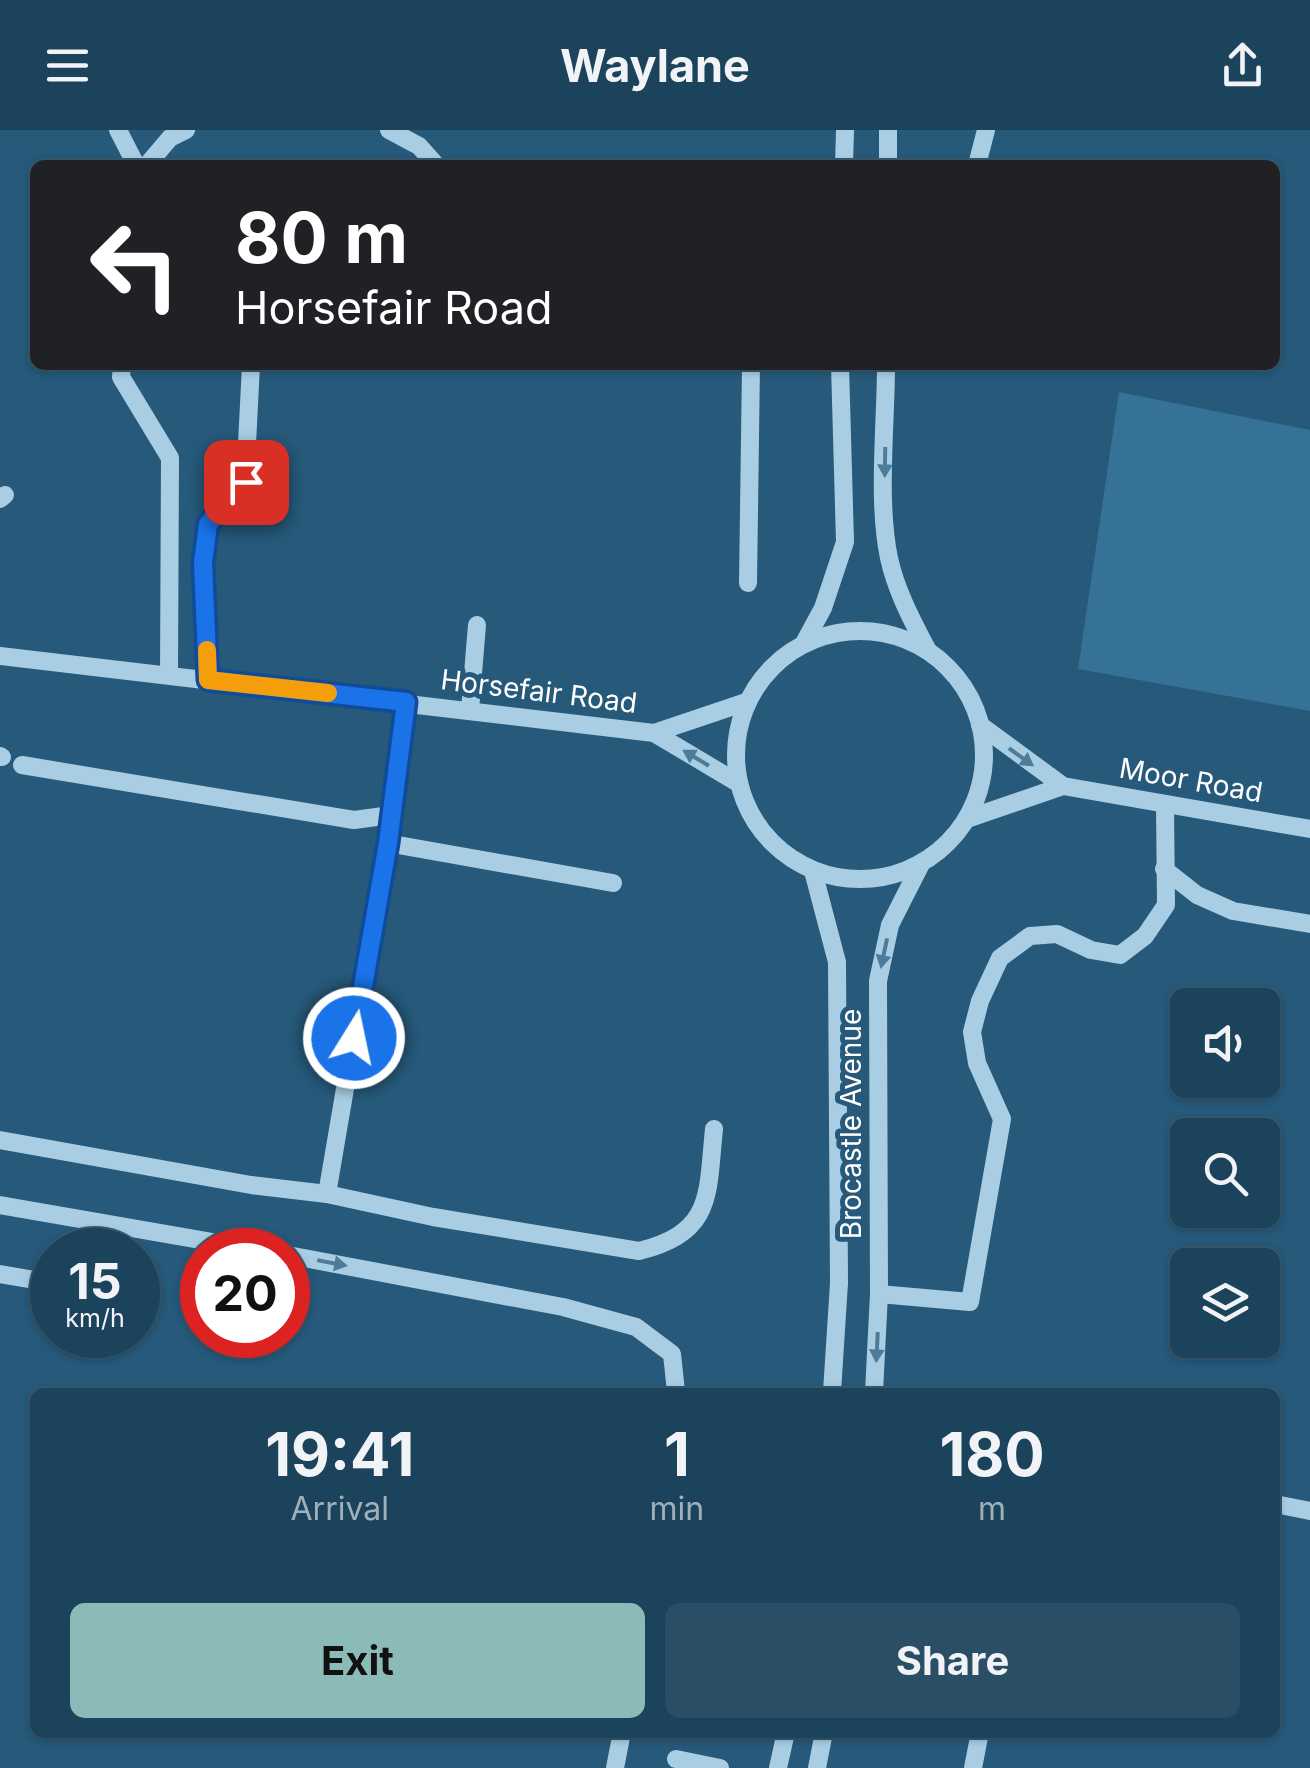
<!DOCTYPE html>
<html lang="en">
<head>
<meta charset="utf-8">
<style>
  :root { --surface:#1c435c; --page:#294e65; --text:#f1f3f6; --muted:#a0b0bb; --line:#3a5c72; --accent:#8bbbb9 }
  body { margin:0; font-family:Inter,sans-serif; background:var(--page); color:var(--text); height:100vh; display:flex; flex-direction:column; font-size:38px; white-space:nowrap }
  * { box-sizing:border-box; margin:0 }
  p { font-size:32px; color:var(--muted) }
  .icon { flex:none; width:55px; height:55px; fill:none; stroke:currentColor; stroke-width:2; stroke-linecap:round; stroke-linejoin:round }
  .map { position:relative; flex:1; overflow:hidden }
  .drawer { position:absolute; left:30px; top:1258px; width:1250px; height:350px; display:flex; flex-direction:column; background:var(--surface); border-radius:15px; box-shadow:0 2px 8px #0004,0 0 0 2px var(--line) }
  .drawer>* { flex:none }
  .hud { position:absolute; left:30px; top:30px; width:1250px; height:210px; border-radius:15px; box-shadow:0 2px 8px #0004,0 0 0 2px var(--line); background:#202124; color:#fff; overflow:hidden }
  .fabs { position:absolute; left:1170px; top:858px; display:grid; gap:20px }
  .fabs a { display:grid; place-items:center; width:110px; height:110px; border-radius:15px; background:var(--surface); box-shadow:0 2px 8px #0004,0 0 0 2px var(--line); font-size:50px }
  .speed { position:absolute; left:30px; top:1098px; display:flex; gap:20px; font-size:50px; font-weight:700; text-align:center }
  .speed>* { display:grid; place-content:center; width:130px; height:130px; border-radius:50%; background:var(--surface); box-shadow:0 2px 8px #0004,0 0 0 2px var(--line); line-height:1 }
  .speed small { font-size:25px; font-weight:400 }
  .speed .limit { border:15px solid #d22; background:#fff; color:#111 }
  .pin { position:absolute; display:grid; place-items:center; width:85px; height:85px; color:#fff; margin:-42px; border-radius:20px; box-shadow:0 5px 15px #0006 }
  .me { position:absolute; width:110px; margin:-55px; rotate:10deg; stroke-linejoin:round; filter:drop-shadow(0 0 8px #0008) }
  .turn { display:flex; align-items:center; gap:35px; height:210px; padding:0 40px; font-size:45px }
  .turn .icon { width:130px; height:130px; stroke-width:2.5 }
  .turn b { display:block; font-size:70px; line-height:85px }
  .eta { display:flex; justify-content:space-evenly; align-items:center; height:170px; text-align:center }
  .eta b { font-size:60px; font-weight:700; line-height:70px }
  .primary-button { display:flex; gap:20px; margin-top:auto; padding:20px 40px }
  .primary-button a { flex:1; height:115px; border-radius:15px; background:var(--accent); color:#111; font-size:40px; font-weight:700; line-height:115px; text-align:center }
  .primary-button a+a { background:var(--page); color:var(--text) }
  header { display:flex; justify-content:space-between; align-items:center; height:130px; padding:0 40px; background:var(--surface); font-size:45px; font-weight:700 }
  .map>svg:first-child { display:block }
</style>
</head>
<body>
<header><svg class="icon" aria-label="menu" viewBox="0 0 24 24"><path d="M4 6h16M4 12h16M4 18h16"/></svg>Waylane<svg class="icon" aria-label="share" viewBox="0 0 24 24"><path d="M12 15V3M7 8l5-5 5 5M5 13v7h14v-7"/></svg></header>
<div class="map">
<svg width="1310" height="1638" viewBox="0 0 1310 1638">
  <rect width="100%" height="100%" fill="#26597a"/>
  <path fill="#367296" d="M1119,262L1310,300V581L1078,539Z"/>
  <g fill="none" stroke-linecap="round" stroke-linejoin="round">
    <g stroke="#a9cee4" stroke-width="18">
      <path d="M118,0L136,35"/>
      <path d="M389,0L419,16L436,35"/>
      <path d="M888,0V35"/>
      <path d="M147,35L170,8L186,0"/>
      <path d="M844,35L845,0"/>
      <path d="M977,35L986,0"/>
      <path d="M122,235L121,247L170,328L169,545"/>
      <path d="M886,235C886,294 877,371 889,428C896,461 913,492 928,521"/>
      <path d="M0,369L5,365"/>
      <path d="M748,453L751,235"/>
      <circle cx="860" cy="625" r="124"/>
      <path d="M804,513L823,478L845,412L840,235"/>
      <path d="M0,526L654,603L738,653"/>
      <path d="M209,549L203,433L208,394L245,353L251,235"/>
      <path d="M470,580L477,495"/>
      <path d="M980,595L1063,656L1310,699"/>
      <path d="M654,603L746,572"/>
      <path d="M0,626L2,627"/>
      <path d="M22,635L354,690L391,685"/>
      <path d="M967,689L1063,656"/>
      <path d="M387,713L613,753"/>
      <path d="M1164,739L1197,765L1233,781L1310,794"/>
      <path d="M813,741L837,832L839,1153L832,1262"/>
      <path d="M0,1010L251,1055L327,1064L433,1087L639,1121C714,1102 707,1065 714,999"/>
      <path d="M327,1064L387,713L406,572"/>
      <path d="M0,1075L258,1120"/>
      <path d="M288,1125L563,1177L636,1197L672,1224L676,1262"/>
      <path d="M0,1144L52,1153"/>
      <path d="M879,1164L970,1172L1002,989L977,933L972,902L980,871L1000,828L1030,806L1057,804L1091,820L1120,825L1145,806L1166,775L1165,674"/>
      <path d="M138,1167H141"/>
      <path d="M874,1262L879,1164L878,851L890,795L921,734"/>
      <path d="M1275,1374L1310,1381"/>
      <path d="M676,1629L720,1638"/>
      <path d="M615,1638L622,1602"/>
      <path d="M778,1638L786,1602"/>
      <path d="M817,1638L824,1602"/>
      <path d="M973,1638L980,1602"/>
    </g>
  </g>
  <defs><path id="oneway-solid" d="M-6-.8H1V-3.2L6.5 0L1 3.2V.8H-6Z" transform="scale(2.5)"/></defs>
  <g fill="#4d7c9a">
    <use href="#oneway-solid" transform="translate(885 332) rotate(91)"/>
    <use href="#oneway-solid" transform="translate(1021 627) rotate(36)"/>
    <use href="#oneway-solid" transform="translate(696 628) rotate(-149)"/>
    <use href="#oneway-solid" transform="translate(884 823) rotate(102)"/>
    <use href="#oneway-solid" transform="translate(332 1133) rotate(11)"/>
    <use href="#oneway-solid" transform="translate(877 1217) rotate(93)"/>
  </g>
  <g fill="none" stroke-linecap="round" stroke-linejoin="round">
    <g stroke="#114b97" stroke-width="25">
      <path id="route" d="M246,352L208,394L203,433L208,550L406,572L388,713L354,908"/>
    </g>
    <use href="#route" stroke="#1a73e8" stroke-width="18"/>
    <path stroke="#f59e0b" stroke-width="18" d="M207,520L208,550L328,563"/>
  </g>
  <g text-anchor="middle" stroke-width="10" stroke-linejoin="round" paint-order="stroke">
    <g font-size="28" fill="#fff" stroke="#26597a">
      <text transform="translate(539 561) rotate(7)" y="10">Horsefair Road</text>
      <text transform="translate(1191 650) rotate(10)" y="10">Moor Road</text>
      <text transform="translate(851 994) rotate(-90)" y="10">Brocastle Avenue</text>
    </g>
  </g>
</svg>
<div class="fabs">
<a><svg class="icon" aria-label="sound" viewBox="0 0 24 24"><path d="M4 9h4l5-4v14l-5-4H4zM17 9q2 3 0 6"/></svg></a>
<a><svg class="icon" aria-label="search" viewBox="0 0 24 24"><circle cx="10" cy="10" r="6"/><path d="M15 15l6 6"/></svg></a>
<a><svg class="icon" aria-label="layers" viewBox="0 0 24 24"><path d="M12 4l9 5-9 5-9-5zM3 14l9 5 9-5"/></svg></a>
</div>
<div class="speed"><div>15<small>km/h</small></div><div class="limit">20</div></div>
<div class="pin" style="left:246px;top:352px;background:#d93025"><svg class="icon" aria-label="arrive" viewBox="0 0 24 24"><path d="M6 21V4h12l-3 4 3 4H6"/></svg></div>
<svg class="me" style="left:354px;top:908px" viewBox="-20 -20 40 40"><circle r="17" fill="#1a73e8" stroke="#fff" stroke-width="3"/><path d="M0-11L8 9 0 5-8 9z" fill="#fff"/></svg>
<div class="hud">
<div class="turn"><svg class="icon" aria-label="left" viewBox="0 0 24 24"><path d="M17 20v-9H6M10 6l-5 5 5 5"/></svg><div><b>80 m</b>Horsefair Road</div></div>
</div>
<section class="drawer">
<div class="eta">
<div><b>19:41</b><p>Arrival</p></div>
<div><b>1</b><p>min</p></div>
<div><b>180</b><p>m</p></div>
</div>
<div class="primary-button"><a>Exit</a><a>Share</a></div>
</section>
</div>
</body>
</html>
